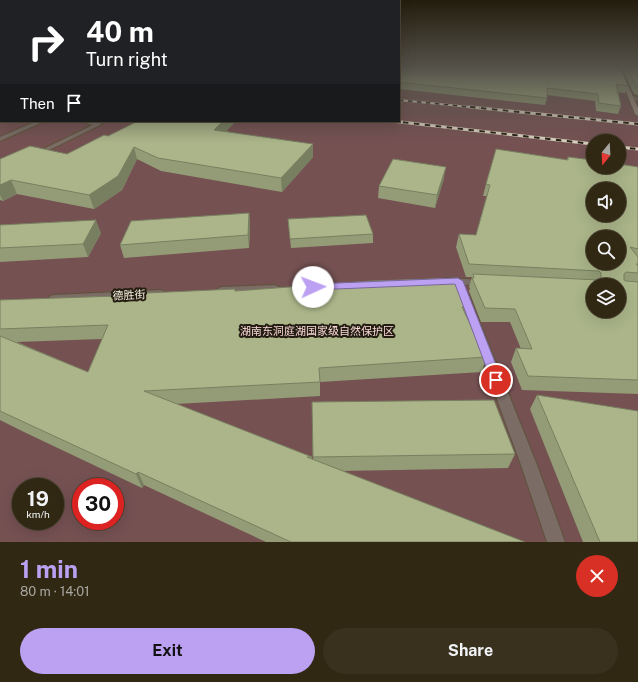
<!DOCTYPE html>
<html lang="en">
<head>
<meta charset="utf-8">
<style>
  :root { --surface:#312814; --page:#39301d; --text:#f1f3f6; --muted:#a8a6a0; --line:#4c4434; --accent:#bca0f2 }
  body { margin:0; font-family:"Public Sans","Noto Sans SC",sans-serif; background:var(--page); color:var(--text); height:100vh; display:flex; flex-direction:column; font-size:15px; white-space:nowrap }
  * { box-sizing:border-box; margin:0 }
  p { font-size:13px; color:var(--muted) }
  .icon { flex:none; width:22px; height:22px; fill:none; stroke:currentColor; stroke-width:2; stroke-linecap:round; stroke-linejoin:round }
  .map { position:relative; height:542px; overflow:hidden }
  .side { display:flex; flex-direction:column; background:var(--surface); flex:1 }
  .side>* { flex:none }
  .top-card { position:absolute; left:0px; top:0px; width:400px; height:122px; box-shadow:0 4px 16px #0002,0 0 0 1px var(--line); background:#202124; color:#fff; overflow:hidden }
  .needle { width:26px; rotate:198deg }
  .buttons { position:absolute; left:586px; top:134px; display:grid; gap:8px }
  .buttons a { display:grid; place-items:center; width:40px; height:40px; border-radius:50%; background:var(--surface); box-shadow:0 4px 16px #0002,0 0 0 1px var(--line); font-size:20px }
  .speed { position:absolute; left:12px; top:478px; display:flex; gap:8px; font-size:20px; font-weight:700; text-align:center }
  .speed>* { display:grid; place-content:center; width:52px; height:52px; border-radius:50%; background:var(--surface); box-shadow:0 4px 16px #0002,0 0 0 1px var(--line); line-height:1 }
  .speed small { font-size:10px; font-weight:400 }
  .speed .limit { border:6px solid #d22; background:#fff; color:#111 }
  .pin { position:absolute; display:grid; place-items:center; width:34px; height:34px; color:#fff; margin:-17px; border:2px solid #fff; border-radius:50%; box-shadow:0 1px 4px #0007 }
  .me { position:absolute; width:44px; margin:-22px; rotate:88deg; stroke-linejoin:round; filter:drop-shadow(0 0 3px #0008) }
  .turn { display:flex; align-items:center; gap:14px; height:84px; padding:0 20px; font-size:18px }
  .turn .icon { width:52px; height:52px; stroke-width:2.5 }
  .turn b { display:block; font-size:28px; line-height:34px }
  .then { display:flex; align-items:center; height:38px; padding:0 20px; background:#0003; gap:8px; font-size:15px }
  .round { display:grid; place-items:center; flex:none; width:42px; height:42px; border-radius:21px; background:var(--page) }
  .headline { display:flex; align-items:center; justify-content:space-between; height:68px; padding:0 20px }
  h1 { font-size:24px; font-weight:700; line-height:30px; color:var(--accent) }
  .cta { display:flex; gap:8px; margin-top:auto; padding:8px 20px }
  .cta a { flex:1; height:46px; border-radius:24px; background:var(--accent); color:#111; font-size:16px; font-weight:700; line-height:46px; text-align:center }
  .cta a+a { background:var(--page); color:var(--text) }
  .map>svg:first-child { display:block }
</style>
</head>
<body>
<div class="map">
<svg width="638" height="542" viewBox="0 0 638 542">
  <rect width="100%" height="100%" fill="#41351a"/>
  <path fill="#755152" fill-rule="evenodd" d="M0,67L1,121H399V67H638V542H0ZM593,141H619V167H593ZM593,189H619V215H593ZM593,237H619V263H593ZM593,285H619V311H593ZM21,487H55V521H21ZM81,487H115V521H81Z"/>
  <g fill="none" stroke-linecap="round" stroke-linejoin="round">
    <g stroke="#5e533a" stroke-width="2">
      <g id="street">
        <path d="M631,96L638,97V101L629,99V97Z"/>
        <path d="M37,121H45L0,141V137Z"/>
        <path d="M79,121H92L102,124L37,156H33V154L93,125Z"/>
        <path d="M447,278L483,280L488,283L483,286L443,283L442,281L443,279Z"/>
        <path d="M275,285L280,288L279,290L221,293L216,290L221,287Z"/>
        <path d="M160,290L164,291L165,293L164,295L54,303L50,302L49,299L50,296L54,295Z"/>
        <path d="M465,294L469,295L470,298L537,465L565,542H547L521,465L460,298L461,295Z"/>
      </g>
    </g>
    <g stroke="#5e533a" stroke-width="2">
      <path id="secondary" d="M616,67H620L638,108V116L635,114Z"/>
    </g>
    <use href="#street" fill="#7b6d66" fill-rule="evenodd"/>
    <use href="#secondary" fill="#a08c80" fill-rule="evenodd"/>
    <g stroke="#d9d1bf" stroke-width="2">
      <path id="rail-far1" d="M399,100L480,108"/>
    </g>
    <g stroke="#d9d1bf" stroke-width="3">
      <g id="rail">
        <path d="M470,107L638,124"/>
        <path d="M392,121L593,144"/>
        <path d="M619,147L638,149"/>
      </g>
    </g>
    <use href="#rail-far1" stroke="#231d11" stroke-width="1.5" stroke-dasharray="4.5" stroke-linecap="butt"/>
    <use href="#rail" stroke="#231d11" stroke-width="2" stroke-dasharray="5.5" stroke-linecap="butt"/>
  </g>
  <g fill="#939c76" fill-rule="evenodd">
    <path d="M399,67H620L628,86L625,93L618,92L621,106L618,114L596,111L595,101L547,95V98L545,105L399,89Z"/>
    <path d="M621,67H638V95L634,94Z"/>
    <path d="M236,121L226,131L313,157L282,192L161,171L137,159L122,190L94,209L17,194L3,201L0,200V159L67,154L108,136Z"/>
    <path d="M568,157L638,167V394L522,390L511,362L516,348L521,349L510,322H481L469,291L470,288L469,287L472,277H466L456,247L459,234L476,235L487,196H483L486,184L567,160Z"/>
    <path d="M444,178L435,208L378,198L379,186Z"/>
    <path d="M249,213L250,226L249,248L124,258L120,245Z"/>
    <path d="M288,219L373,234V243L291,248Z"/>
    <path d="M0,225L101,233L88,257L0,262Z"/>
    <path d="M235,289V291L470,308L467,318L486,357L482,372L320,382V396L176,404L312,457V459L313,460L312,402L515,454L508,468L341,471L525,542H266L144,485L142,488L24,432L0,420V300L145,295ZM102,339L88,372L17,342Z"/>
    <path d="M537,395L638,542H583L530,409Z"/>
  </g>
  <g fill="#787f60">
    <path d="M1,109V121H5L0,123V110Z"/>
    <path d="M223,121H236L216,142L214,130Z"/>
    <path d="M313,144V157L282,192L281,178Z"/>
    <path d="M134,147L137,159L122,190L94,209L89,195Z"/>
    <path d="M446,167L444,178L435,208L437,195Z"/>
    <path d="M11,180L17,194L3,201L0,195V185Z"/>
    <path d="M249,213L250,226L249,248L248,235Z"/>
    <path d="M96,220L101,233L88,257L83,244Z"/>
    <path d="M138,472L144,485L142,488L136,474Z"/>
  </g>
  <g fill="#abb589" stroke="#787f60" fill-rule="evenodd">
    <path d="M399,67H620L628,86L616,84L621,106L599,103L598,94L547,88V98L399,82Z"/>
    <path d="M626,67H638V87H637Z"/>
    <path d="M0,84H1V109L0,110Z"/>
    <path d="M138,121H223L214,130L313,144L281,178L158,158L134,147L118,176L89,195L11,180L0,185V159L30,146L67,154L104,135L108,136Z"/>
    <path d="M496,149L568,160V157L593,160V167H619V164L638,167V249L630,247L638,257V264H636L638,266V273L626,272L624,274V280L626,281L638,282V380L528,376L516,348L532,349L515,309L485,308L472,278H474L473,274L599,280L601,279V273L599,271L469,264L459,234L476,235L490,185L486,184ZM593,189H619V215H593ZM593,237H619V263H593ZM593,285H619V311H593Z"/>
    <path d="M393,159L446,167L437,195L379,186Z"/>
    <path d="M249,213L248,235L120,245L131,221Z"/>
    <path d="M366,215L373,234L290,239L288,219Z"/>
    <path d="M96,220L83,244L0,248V225Z"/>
    <path d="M458,278L470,308L462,307L486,357L319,368L320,382L144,391L312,457H307L525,542H291L138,472L136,474L0,411V336L88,372L108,325L0,329V300L145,295L146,293L235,289V291L371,281Z"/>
    <path d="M537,395L638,411V542H600Z"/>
    <path d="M494,400L515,454L313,457L312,402Z"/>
  </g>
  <linearGradient id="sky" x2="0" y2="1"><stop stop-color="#241d0e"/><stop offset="0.47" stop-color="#545149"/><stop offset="1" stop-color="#545149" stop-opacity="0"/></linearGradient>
  <rect width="638" height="143" fill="url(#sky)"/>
  <path fill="#bca0f2" stroke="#7a689d" d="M458,278L463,281L502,380L501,383L496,384L492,383L491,380L455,284L313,290L308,287L313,284Z"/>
  <g text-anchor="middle" stroke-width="4" stroke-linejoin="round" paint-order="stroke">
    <g font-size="11" fill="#f6efdf" stroke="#231d11">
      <text transform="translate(129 295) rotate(-3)" y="4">德胜街</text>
    </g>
    <g font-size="11" fill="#f8d7d8" stroke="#231d11">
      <text x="317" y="335">湖南东洞庭湖国家级自然保护区</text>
    </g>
  </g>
</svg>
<div class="buttons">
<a><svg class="needle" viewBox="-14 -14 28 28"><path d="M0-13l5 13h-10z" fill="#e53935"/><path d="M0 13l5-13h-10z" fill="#a8a6a0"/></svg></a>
<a><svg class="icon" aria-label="sound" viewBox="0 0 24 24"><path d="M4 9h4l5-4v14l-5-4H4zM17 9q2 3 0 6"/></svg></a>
<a><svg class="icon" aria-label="search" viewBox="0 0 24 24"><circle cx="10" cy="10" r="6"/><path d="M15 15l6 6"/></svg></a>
<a><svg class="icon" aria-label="layers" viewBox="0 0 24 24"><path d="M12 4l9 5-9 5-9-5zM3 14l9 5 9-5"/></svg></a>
</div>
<div class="speed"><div>19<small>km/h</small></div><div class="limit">30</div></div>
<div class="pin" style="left:496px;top:380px;background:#d93025"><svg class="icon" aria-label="arrive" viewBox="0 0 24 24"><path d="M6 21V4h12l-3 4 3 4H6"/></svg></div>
<svg class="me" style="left:313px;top:287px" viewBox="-20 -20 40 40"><circle r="19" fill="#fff"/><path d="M0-13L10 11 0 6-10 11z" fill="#bca0f2"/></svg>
<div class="top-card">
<div class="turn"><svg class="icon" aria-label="right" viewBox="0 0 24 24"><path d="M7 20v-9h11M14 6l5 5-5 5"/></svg><div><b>40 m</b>Turn right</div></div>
<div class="then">Then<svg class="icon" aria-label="arrive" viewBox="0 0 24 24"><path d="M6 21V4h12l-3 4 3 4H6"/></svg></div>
</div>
</div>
<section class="side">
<div class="headline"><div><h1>1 min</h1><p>80 m · 14:01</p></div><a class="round" style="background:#d93025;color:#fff"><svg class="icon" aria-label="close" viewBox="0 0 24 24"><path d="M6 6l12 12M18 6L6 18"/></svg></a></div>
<div class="cta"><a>Exit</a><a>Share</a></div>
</section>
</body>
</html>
